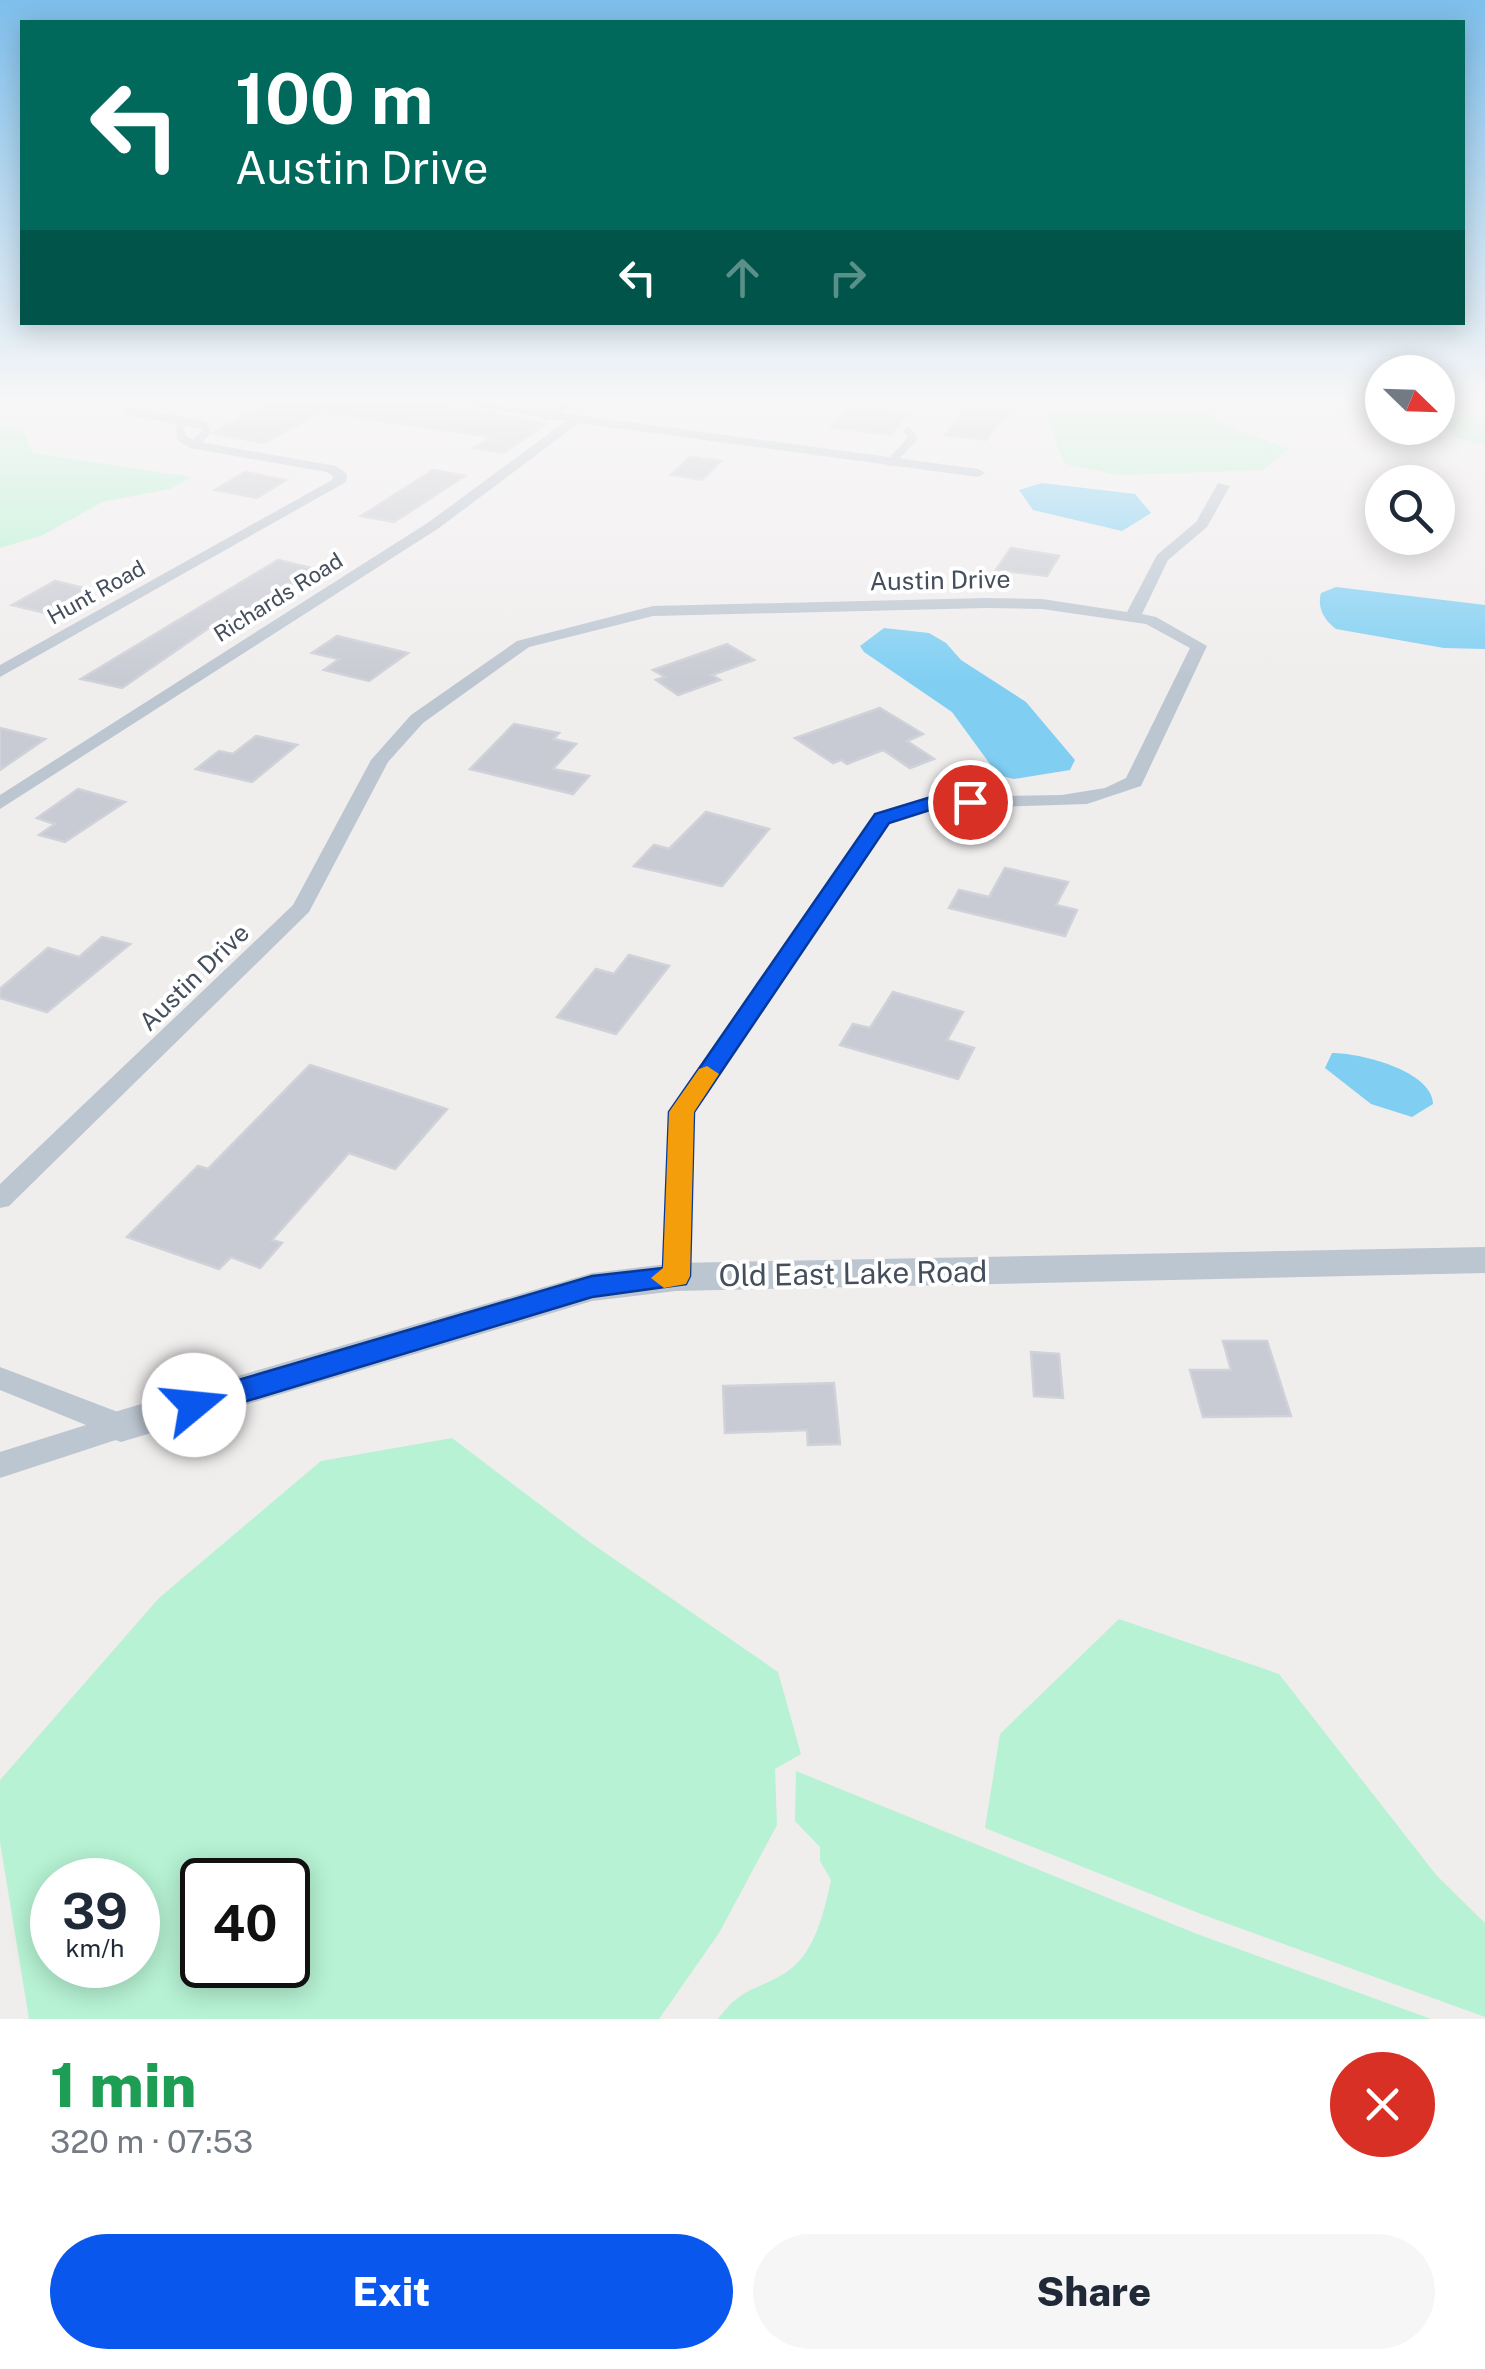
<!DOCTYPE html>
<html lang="en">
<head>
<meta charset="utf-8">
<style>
  :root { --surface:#fff; --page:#f6f6f7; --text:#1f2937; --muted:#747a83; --accent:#0a57ed }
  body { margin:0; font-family:"Public Sans",sans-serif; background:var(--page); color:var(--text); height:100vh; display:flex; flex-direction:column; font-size:38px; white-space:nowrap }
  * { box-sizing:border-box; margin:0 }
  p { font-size:32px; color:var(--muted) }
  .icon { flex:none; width:55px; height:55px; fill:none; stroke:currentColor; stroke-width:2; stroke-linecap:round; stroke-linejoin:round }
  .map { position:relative; height:2019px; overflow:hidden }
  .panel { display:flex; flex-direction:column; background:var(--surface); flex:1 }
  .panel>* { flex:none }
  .guide { position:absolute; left:20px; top:20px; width:1445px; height:305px; border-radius:0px; box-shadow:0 5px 25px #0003; background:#00695c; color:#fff; overflow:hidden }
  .needle { width:65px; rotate:113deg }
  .buttons { position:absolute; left:1365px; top:355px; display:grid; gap:20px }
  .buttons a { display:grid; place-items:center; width:90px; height:90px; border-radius:50%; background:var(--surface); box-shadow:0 5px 25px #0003; font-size:50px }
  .speed { position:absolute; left:30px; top:1858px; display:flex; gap:20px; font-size:50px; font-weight:700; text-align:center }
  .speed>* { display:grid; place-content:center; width:130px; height:130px; border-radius:50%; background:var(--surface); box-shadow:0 5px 25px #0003; line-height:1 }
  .speed small { font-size:25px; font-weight:400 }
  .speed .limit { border:5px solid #111; border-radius:15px; background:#fff; color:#111 }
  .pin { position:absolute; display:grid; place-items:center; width:85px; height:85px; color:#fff; margin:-42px; border:5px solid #fff; border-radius:50%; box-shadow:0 2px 10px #0007 }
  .me { position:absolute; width:110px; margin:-55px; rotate:73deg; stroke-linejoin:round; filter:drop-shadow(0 0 8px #0008) }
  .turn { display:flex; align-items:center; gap:35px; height:210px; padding:0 50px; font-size:45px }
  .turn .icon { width:130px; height:130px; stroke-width:2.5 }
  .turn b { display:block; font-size:70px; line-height:85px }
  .lanes { display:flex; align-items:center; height:95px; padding:0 50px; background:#0003; justify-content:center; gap:50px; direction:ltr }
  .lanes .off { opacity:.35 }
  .round { display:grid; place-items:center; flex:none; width:105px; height:105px; border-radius:52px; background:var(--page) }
  .overview { display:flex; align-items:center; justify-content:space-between; height:170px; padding:0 50px }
  h1 { font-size:60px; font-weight:800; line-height:75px; color:#1e9e55 }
  .primary-button { display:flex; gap:20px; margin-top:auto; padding:20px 50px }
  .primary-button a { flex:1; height:115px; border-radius:60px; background:var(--accent); color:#fff; font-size:40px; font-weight:800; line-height:115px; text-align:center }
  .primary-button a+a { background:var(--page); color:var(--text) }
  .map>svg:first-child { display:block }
</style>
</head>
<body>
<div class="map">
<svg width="1485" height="2019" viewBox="0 0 1485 2019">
  <rect width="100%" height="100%" fill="#f0eded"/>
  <g fill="#b6f2d3" fill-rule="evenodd">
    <path d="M1037,398H1198L1196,403L1238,430L1289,449L1263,470L1119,475L1065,464Z"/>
    <path d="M1468,414L1485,417V446L1455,437L1442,421Z"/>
    <path d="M0,425L22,429L33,453L191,477L170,489L102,502L43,535L0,548Z"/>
    <path d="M452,1438L588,1541L778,1672L801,1754L775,1769L777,1825L719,1933L659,2019H29L0,1842V1780L159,1598L321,1461ZM138,1880V1965H52V1880ZM288,1880V1965H202V1880Z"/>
    <path d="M1119,1619L1279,1674L1437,1876L1485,1923V2017L1201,1914L985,1828L1000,1734Z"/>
    <path d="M796,1771L1197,1934L1431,2019H718C744,1984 759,1991 788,1971C815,1953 825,1909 831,1880L820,1861V1847L795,1821Z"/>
  </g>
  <g fill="#80cff3">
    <path d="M1042,483L1135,494L1151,513L1122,531L1033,510L1019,490Z"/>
    <path d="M1336,587L1485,605V649L1444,648L1336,629C1324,620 1317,608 1321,593Z"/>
    <path d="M884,628L929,633L946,643L961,660L1026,702L1075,760L1070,770L1014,779L998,775L952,712L864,652L860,646Z"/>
    <path d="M1332,1053C1361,1053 1432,1071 1433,1104L1412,1117L1371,1104L1325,1068Z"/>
  </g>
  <g fill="#c8cbd3" stroke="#d0d2d9" stroke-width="2.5">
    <path d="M278,398H412L546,424L503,453L474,448L491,437L321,412L264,443L213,433Z"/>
    <path d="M851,407L907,415L891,435L830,427Z"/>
    <path d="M985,408L1009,411L986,440L945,435L965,410L981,412Z"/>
    <path d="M690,457L721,461L702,480L671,475Z"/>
    <path d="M433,470L465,476L394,522L361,516Z"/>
    <path d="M245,472L286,480L257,498L215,490Z"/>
    <path d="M1011,548L1059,556L1047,576L996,570Z"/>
    <path d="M278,560L316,569L232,623L219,621L122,688L81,679Z"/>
    <path d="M55,581L92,590L49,614L12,605Z"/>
    <path d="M337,636L408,653L369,681L324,670L339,659L312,653Z"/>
    <path d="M727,644L754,660L712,675L720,680L678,695L656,680L665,677L653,670Z"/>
    <path d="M880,708L923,734L907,741L934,759L910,768L883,750L847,764L841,760L833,763L795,738Z"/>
    <path d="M514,724L559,733L553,739L576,744L553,769L589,776L573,794L470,769Z"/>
    <path d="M0,728L45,739L0,770Z"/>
    <path d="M256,736L297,745L252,782L196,769L219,751L233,754Z"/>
    <path d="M78,789L125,802L65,842L39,835L55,824L37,818Z"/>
    <path d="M706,812L769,829L722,886L634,866L654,845L669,849Z"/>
    <path d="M1005,868L1068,882L1056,905L1077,910L1065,936L949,908L959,890L989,897Z"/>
    <path d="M102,937L130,944L47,1012L0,998V989L48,948L79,957Z"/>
    <path d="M629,955L669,966L616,1034L557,1017L596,969L614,974Z"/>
    <path d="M893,992L963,1012L947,1040L974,1048L958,1079L840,1045L853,1024L870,1028Z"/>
    <path d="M310,1065L447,1109L395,1169L349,1153L272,1240L282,1243L260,1268L231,1257L219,1269L127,1237L198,1166L208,1169Z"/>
    <path d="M1223,1341H1267L1291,1416L1203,1417L1190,1370H1231Z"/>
    <path d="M1031,1352L1059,1354L1063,1398L1034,1396Z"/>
    <path d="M834,1383L840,1444L808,1445L807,1430L725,1433L723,1386Z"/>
  </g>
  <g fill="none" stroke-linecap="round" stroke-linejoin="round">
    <g stroke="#bcc6d1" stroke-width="8">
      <path d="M129,411L180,421"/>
      <path d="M545,417L577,398"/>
      <path d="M180,421L204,425L206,432L194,445L181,438Z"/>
      <path d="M891,462L913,438L908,431"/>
    </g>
    <g fill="#bcc6d1" fill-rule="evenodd">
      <path d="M416,398H448L978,469L985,473L978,477L579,423L439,528L0,809V795L429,522L566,421Z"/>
      <path d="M194,441L336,466L347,474L346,482L0,677V665L332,480L333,476L327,472L189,448V442Z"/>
      <path d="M1218,483L1230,486L1207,527L1168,560L1142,614L1156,617L1207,646L1141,786L1087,804L934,809L889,823L693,1112L689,1277L686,1284L676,1287L666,1284L663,1277L669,1111L875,815L934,797L1062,795L1105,788L1126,778L1190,648L1146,624L1042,609L986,608L653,616L529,647L423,723L388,762L309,912L9,1206L0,1208V1184L293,905L371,760L411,715L517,641L653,606L986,598L1042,599L1127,612L1157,555L1196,522Z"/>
      <path d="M0,1367L131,1417L136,1426L131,1435L0,1478V1452L86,1425L0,1390Z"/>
    </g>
    <path fill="#bcc6d1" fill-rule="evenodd" d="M1485,1247V1273L676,1291L592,1301L121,1442L107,1437L101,1426L107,1415L121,1410L592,1273L676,1263Z"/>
  </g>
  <linearGradient id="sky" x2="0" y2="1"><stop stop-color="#7ebfec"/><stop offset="0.59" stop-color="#f8f7f7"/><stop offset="1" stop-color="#f8f7f7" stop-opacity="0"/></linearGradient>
  <rect width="1485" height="680" fill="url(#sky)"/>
  <path fill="#0a57ed" stroke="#06399a" stroke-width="2.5" d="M970,796L979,802L976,806L933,809L889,823L694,1112L690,1276L686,1284L592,1297L194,1417L183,1413L179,1405L183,1396L194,1393L592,1276L663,1268L669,1112L875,814L931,797Z"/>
  <path fill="#f59e0b" d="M707,1066L719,1074L694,1112L690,1276L686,1284L664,1288L651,1278L663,1268L669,1112L699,1069Z"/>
  <g text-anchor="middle" stroke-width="8" stroke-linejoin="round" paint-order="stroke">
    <g font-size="22" fill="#444e5c" stroke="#fff">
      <text transform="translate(96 592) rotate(-29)" y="8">Hunt Road</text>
      <text transform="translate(278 597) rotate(-32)" y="8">Richards Road</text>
    </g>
    <g font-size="25" fill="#444e5c" stroke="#fff">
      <text transform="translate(940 580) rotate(-1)" y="9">Austin Drive</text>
      <text transform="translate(194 977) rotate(-44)" y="9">Austin Drive</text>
    </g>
    <g font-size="30" fill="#444e5c" stroke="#fff">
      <text transform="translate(853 1274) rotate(-1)" y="10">Old East Lake Road</text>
    </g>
  </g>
</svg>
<div class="buttons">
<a><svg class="needle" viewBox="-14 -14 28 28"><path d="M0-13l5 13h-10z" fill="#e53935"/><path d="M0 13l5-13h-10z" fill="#747a83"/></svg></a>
<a><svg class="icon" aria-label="search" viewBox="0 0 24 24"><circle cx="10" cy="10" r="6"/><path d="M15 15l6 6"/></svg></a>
</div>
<div class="speed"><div>39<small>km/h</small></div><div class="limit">40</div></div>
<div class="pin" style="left:970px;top:802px;background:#d93025"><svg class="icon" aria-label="arrive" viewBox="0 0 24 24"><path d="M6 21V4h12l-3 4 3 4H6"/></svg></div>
<svg class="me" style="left:194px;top:1405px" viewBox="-20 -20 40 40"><circle r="19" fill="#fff"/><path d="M0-13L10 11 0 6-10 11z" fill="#0a57ed"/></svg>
<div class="guide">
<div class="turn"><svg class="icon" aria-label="left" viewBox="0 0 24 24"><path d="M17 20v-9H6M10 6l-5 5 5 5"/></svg><div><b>100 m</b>Austin Drive</div></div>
<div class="lanes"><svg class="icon" aria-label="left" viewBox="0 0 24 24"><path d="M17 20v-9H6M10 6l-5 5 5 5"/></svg><svg class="icon off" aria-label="ahead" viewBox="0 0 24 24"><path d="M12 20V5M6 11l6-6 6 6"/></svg><svg class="icon off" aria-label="right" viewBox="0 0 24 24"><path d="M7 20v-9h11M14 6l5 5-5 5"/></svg></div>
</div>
</div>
<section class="panel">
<div class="overview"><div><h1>1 min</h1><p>320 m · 07:53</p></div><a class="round" style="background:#d93025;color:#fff"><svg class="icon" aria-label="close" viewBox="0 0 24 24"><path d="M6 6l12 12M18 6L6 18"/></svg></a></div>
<div class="primary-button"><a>Exit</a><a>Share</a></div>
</section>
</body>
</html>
